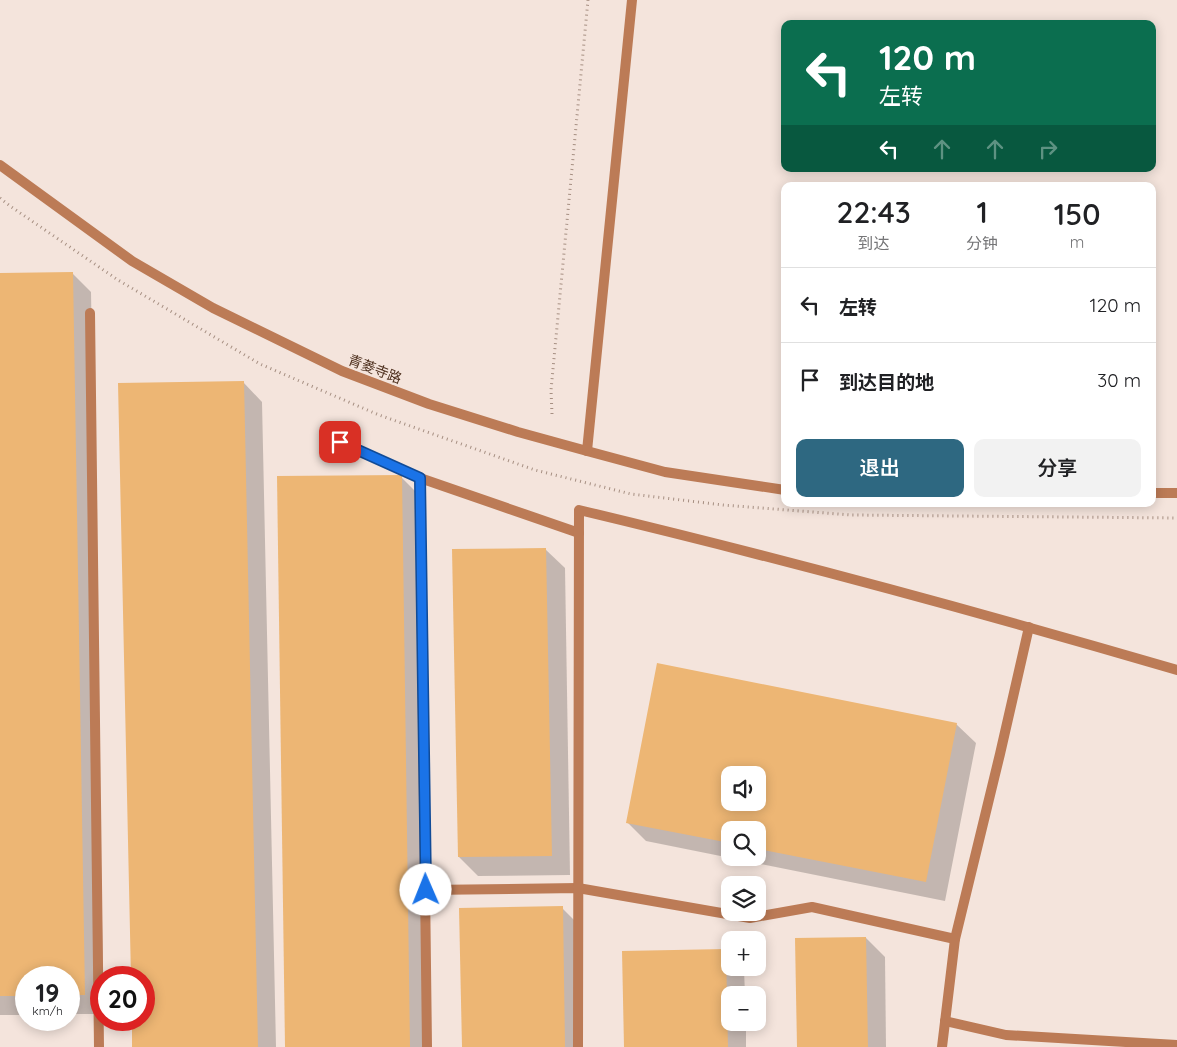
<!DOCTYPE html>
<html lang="zh">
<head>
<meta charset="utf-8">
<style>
  :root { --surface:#fff; --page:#f2f2f2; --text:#202124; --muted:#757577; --line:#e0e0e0; --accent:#2e6881 }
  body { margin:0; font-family:Quicksand,"Noto Sans SC",sans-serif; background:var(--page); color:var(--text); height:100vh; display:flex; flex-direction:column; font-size:19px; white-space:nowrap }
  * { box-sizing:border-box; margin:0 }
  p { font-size:16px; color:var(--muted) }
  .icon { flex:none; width:28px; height:28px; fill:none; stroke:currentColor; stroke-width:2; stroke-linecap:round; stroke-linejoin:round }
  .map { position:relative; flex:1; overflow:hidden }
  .drawer { position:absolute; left:781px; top:182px; width:375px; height:325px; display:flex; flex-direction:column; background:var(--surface); border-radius:10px; box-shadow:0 2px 12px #0003 }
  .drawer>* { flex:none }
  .hud { position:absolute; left:781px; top:20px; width:375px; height:152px; border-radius:10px; box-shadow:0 2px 12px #0003; background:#0b6e4f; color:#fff; overflow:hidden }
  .fabs { position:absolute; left:721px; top:766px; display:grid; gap:10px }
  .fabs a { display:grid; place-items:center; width:45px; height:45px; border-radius:10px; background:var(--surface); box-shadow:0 2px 12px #0003; font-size:25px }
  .speed { position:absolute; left:15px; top:966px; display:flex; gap:10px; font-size:25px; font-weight:700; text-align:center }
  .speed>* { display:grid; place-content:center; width:65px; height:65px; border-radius:50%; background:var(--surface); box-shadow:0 2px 12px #0003; line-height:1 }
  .speed small { font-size:12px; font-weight:400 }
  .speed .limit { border:8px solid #d22; background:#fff; color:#111 }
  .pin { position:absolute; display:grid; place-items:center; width:42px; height:42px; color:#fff; margin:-21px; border-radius:10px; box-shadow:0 2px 8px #0006 }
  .me { position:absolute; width:55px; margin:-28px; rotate:359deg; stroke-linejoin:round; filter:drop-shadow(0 0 4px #0008) }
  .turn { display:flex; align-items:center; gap:18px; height:105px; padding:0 15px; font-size:22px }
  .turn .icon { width:65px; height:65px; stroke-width:2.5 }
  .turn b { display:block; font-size:35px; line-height:42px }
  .lanes { display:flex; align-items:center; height:48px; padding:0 15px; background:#0003; justify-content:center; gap:25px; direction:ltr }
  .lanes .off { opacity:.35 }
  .eta { display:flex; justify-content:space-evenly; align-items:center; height:85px; text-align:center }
  .eta b { font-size:30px; font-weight:600; line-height:35px }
  .cta { display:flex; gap:10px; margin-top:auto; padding:10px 15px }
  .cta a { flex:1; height:58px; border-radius:10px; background:var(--accent); color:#fff; font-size:20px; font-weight:600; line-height:58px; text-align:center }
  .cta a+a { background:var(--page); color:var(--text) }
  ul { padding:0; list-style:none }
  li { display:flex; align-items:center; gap:15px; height:75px; padding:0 15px; border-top:1px solid var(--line) }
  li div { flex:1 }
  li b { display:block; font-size:19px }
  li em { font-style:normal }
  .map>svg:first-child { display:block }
</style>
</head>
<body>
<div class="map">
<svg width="1177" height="1047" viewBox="0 0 1177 1047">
  <rect width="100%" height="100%" fill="#f4e4dc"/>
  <g fill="#0003" fill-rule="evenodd">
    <path d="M72,273L91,292L103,978H101V1014H69V978H26V1015H0V274Z"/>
    <path d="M243,382L262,402L276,1047H133V1020H144V978Z"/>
    <path d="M401,477L420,496L428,1047H286Z"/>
    <path d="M545,549L565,568L570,875L478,876L459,857Z"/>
    <path d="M658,664L956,724L976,743L945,901L646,841L627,822ZM730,775H758V802H730ZM730,830H758V858H730Z"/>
    <path d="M562,908L581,927L583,1047H463Z"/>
    <path d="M866,938L885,957L886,1047H799Z"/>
    <path d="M725,950L730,955V968H743L744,969L745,995H730V1022H746V1047H626Z"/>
  </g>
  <g fill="#edb674" fill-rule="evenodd">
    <path d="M73,272L85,995H69V978H26V996H0V273Z"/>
    <path d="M244,381L258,1047H132V1020H144V978H131L118,383Z"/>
    <path d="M402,475L410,1047H285L277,476Z"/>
    <path d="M546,548L552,856L458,857L452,549Z"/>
    <path d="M657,663L957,723L926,882L758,849V830H730V843L626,823ZM730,775H758V802H730Z"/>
    <path d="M563,906L565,1047H462L459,908Z"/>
    <path d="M866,937L868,1047H797L795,938Z"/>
    <path d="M726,949L728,1047H624L622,951Z"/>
  </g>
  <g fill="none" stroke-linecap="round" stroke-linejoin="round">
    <g stroke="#a68f82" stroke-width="3" stroke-dasharray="1 4" stroke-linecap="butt">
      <path d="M0,198L10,206L118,280L260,364L379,415L535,470L631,494L723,505L851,515L1177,518"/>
      <path d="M552,414L551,390L588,0"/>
    </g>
    <g stroke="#bc7b56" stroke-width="10">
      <path d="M90,313L99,1047"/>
      <path d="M339,442L420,478L579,533"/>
      <path d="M420,478L427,1047"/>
      <path d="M426,890L578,888L750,918L812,907L955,939"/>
      <path d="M945,1021L1006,1035L1177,1045"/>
    </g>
    <g stroke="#bc7b56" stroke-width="10">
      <path d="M0,165L132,261L213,308L342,371L429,404L518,432L587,451L665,472L785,490"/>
      <path d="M587,451L632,0"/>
      <path d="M1152,493H1177"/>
      <path d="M578,1047L579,510C780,558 979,612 1177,670"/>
      <path d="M942,1047L955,939L1000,754L1029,627"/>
    </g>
  </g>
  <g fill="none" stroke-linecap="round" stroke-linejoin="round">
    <g stroke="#114b97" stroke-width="12">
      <path id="route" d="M340,442L420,478L426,890"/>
    </g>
    <use href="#route" stroke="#1a73e8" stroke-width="9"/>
  </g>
  <g text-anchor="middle" stroke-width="4" stroke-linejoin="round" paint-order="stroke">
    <g font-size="14" fill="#4f311f" stroke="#f4e4dc">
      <text transform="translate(375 369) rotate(21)" y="5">青菱寺路</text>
    </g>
  </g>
</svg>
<div class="fabs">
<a><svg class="icon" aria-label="sound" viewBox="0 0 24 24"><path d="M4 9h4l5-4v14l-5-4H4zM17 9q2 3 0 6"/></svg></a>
<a><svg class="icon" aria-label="search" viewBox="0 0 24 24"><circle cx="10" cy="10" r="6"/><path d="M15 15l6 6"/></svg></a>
<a><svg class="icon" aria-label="layers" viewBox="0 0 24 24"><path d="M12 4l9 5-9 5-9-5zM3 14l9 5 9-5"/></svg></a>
<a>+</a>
<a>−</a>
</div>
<div class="speed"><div>19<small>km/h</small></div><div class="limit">20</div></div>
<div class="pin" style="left:340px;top:442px;background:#d93025"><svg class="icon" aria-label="arrive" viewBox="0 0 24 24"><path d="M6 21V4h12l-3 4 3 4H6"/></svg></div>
<svg class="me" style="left:426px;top:890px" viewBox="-20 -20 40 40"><circle r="19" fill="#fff"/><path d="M0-13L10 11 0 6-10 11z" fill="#1a73e8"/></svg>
<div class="hud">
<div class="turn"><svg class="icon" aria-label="left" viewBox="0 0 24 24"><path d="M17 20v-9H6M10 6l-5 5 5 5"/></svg><div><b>120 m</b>左转</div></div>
<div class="lanes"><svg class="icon" aria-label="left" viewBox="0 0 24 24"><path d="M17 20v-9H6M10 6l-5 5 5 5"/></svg><svg class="icon off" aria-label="ahead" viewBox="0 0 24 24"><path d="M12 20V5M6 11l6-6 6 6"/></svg><svg class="icon off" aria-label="ahead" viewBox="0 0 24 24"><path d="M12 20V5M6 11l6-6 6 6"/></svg><svg class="icon off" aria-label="right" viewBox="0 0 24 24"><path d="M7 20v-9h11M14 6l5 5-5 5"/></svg></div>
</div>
<section class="drawer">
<div class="eta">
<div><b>22:43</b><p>到达</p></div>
<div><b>1</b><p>分钟</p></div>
<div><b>150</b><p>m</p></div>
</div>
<ul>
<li><svg class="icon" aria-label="left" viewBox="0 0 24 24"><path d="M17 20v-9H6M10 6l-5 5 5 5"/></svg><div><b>左转</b></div><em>120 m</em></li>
<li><svg class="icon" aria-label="arrive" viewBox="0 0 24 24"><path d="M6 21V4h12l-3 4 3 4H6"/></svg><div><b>到达目的地</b></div><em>30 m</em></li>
</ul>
<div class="cta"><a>退出</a><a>分享</a></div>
</section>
</div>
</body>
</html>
